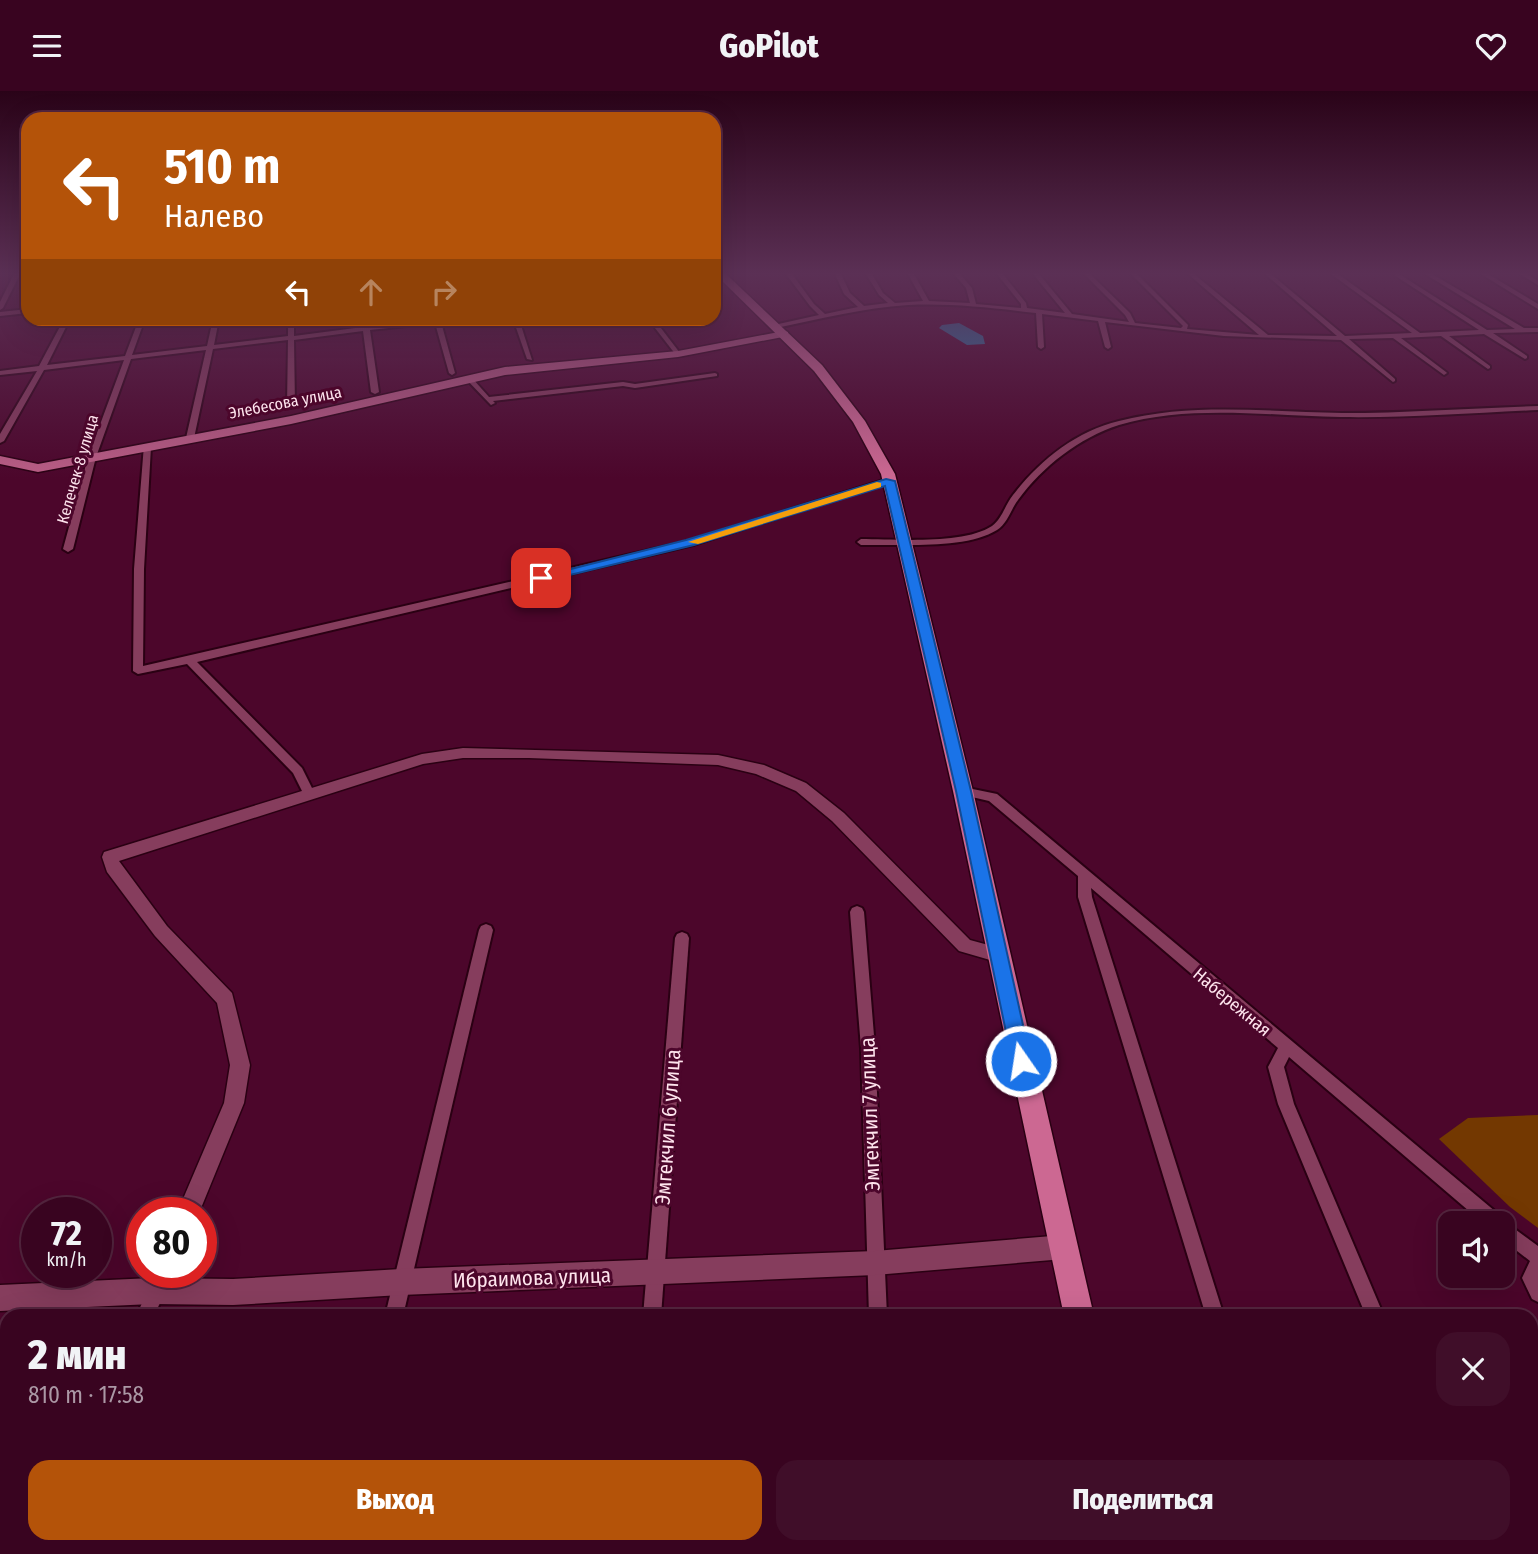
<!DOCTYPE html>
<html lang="ru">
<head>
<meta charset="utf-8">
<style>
  :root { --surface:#390420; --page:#400e29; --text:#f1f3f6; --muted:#ab98a5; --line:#53253e; --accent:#b45309 }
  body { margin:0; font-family:"Fira Sans Condensed",sans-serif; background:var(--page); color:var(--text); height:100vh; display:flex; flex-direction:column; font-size:26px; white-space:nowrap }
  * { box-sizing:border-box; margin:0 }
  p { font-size:23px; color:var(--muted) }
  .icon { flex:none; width:38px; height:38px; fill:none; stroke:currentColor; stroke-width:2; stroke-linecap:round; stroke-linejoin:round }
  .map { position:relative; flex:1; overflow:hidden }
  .drawer { position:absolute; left:0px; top:1218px; width:1538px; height:245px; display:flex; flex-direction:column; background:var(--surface); border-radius:21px 21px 0 0; box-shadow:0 7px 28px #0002,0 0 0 2px var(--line) }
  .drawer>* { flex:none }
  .banner { position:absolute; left:21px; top:21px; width:700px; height:214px; border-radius:21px; box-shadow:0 7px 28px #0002,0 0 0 2px var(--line); background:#b45309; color:#fff; overflow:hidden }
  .tools { position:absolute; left:1438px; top:1120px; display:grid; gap:14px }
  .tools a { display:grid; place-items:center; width:77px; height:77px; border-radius:14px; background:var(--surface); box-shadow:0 7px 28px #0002,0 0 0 2px var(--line); font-size:35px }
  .speed { position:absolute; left:21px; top:1106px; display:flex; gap:14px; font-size:35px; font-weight:700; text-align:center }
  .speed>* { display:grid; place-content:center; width:91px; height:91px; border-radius:50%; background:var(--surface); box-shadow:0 7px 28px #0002,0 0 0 2px var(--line); line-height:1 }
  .speed small { font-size:18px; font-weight:400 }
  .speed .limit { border:10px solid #d22; background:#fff; color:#111 }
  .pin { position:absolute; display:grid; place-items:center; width:60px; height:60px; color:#fff; margin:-30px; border-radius:14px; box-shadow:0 4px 10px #0006 }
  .me { position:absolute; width:77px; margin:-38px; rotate:347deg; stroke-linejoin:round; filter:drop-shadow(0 0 5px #0008) }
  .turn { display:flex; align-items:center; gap:24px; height:147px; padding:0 28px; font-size:32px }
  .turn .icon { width:91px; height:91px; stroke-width:2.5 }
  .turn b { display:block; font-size:49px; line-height:60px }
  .lanes { display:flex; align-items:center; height:66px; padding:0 28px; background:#0003; justify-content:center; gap:35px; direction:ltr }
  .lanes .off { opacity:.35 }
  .round { display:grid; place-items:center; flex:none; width:74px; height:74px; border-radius:21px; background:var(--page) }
  .summary { display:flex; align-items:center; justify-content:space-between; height:119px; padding:0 28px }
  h1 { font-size:42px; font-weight:800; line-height:52px }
  .button { display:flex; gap:14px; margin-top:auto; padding:14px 28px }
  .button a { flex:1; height:80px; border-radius:21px; background:var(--accent); color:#fff; font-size:28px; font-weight:800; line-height:80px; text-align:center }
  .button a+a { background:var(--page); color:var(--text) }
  header { display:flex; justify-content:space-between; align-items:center; height:91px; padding:0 28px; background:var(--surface); font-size:32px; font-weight:800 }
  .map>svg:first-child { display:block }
</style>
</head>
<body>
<header><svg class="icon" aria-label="menu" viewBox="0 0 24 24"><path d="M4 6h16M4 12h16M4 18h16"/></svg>GoPilot<svg class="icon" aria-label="heart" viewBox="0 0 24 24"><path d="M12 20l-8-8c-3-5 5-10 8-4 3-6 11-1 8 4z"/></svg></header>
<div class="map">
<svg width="1538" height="1463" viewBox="0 0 1538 1463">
  <rect width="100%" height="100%" fill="#4c062b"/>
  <path fill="#733801" d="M1538,1024V1137L1510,1116L1439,1048L1468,1027Z"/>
  <path fill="#237ca6" d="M959,232L983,245L985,253L967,254L939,237L942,234Z"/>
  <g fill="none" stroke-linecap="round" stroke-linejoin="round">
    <g stroke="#2a0013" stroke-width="4">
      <g id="minor">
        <path d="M14,183H20L3,217L0,219V211Z"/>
        <path d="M786,183H792L814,213L825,223L858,216L844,203L835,183H841L850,202L864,215L888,212L879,204L866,183H872L883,202L895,212L923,210L908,183H914L929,210L970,212L966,197L954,183H960L972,197L976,213L1021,217V213L997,183H1003L1026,212L1027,217L1065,222L1033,183H1039L1072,223L1129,231L1125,224L1084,183H1090L1130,222L1135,232L1181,237L1183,235L1131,183H1137L1188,234L1187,238L1259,244L1188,183H1194L1268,244L1337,245L1265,183H1271L1345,245L1412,242L1331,183H1338L1420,242L1479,239L1394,184L1399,183L1487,239L1515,238L1425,183H1432L1524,237H1538V241L1493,242L1527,265V267L1525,268L1484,243L1449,245L1490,275V277L1488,278L1441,245L1401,247L1446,281L1447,282L1444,284L1393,247L1349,248L1395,288V290L1393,291L1341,249L1224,245L1105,231L1111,256L1108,258L1105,256L1098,230L1042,223L1044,256L1041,258L1038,256L1036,222C993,217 951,212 908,214C863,217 820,228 776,237L773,235L774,234L819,224L810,215Z"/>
        <path d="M1481,183H1488L1538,213V218Z"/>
        <path d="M1520,183H1527L1538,190V194Z"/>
        <path d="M28,218V222L0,225V221Z"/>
        <path d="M64,228H70L47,274L125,265L139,228H145L132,264L207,255L213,228H219L214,254L288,245V228H294V245L363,236L362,228H368L369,236L434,228H452L451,229L441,231L455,282L452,284L449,282L435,232L370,239L379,301L375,303L371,301L363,240L294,249L295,315L291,317L287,315L288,249L213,258L194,347L190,349L186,347L206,259L131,268L96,366L73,458L68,461L63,458L88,366L124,269L44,279L4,350L0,352V343L37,280L0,284V280L39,275Z"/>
        <path d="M513,228H519L532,269L527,268Z"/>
        <path d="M648,228H654L680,262V264H676Z"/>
        <path d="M715,282L717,283V285L635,297L623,295L493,310L495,312L491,314L466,288L472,287L489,306L623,291L635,293Z"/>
        <path d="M1538,315V319C1472,322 1407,327 1341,326C1269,325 1190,313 1119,334C1079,347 1043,375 1018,409C1011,418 1008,432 997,439C965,459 899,453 861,454L857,451L861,448C895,448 963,454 992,435C1002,428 1005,414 1013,404C1039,370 1076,340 1119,330C1192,311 1268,321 1342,322C1407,322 1473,317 1538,315Z"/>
        <path d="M144,354L151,356L144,478L143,575L688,450L887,388L894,390L693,454L197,571L302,677L315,703L309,707L305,706L293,682L187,573L138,583L133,580L134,478Z"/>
        <path d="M963,696L997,703L1502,1126L1504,1130L1538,1155V1211L1532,1208L1522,1187L1530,1170L1503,1149V1132H1483L1289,966L1284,976L1294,1013L1384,1225H1366L1278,1013L1268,976L1278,957L1091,797L1092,806L1224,1225H1206L1078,806V785L989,710L959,703L957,700L959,697Z"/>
        <path d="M857,815L862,817L864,821L875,957L887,1225H869L861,957L850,821L852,817Z"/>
        <path d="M486,833L491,835L493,839L403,1225H385L479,839L481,835Z"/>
        <path d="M682,841L687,843L689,847L661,1225H643L675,847L677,843Z"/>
        <path d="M156,1192L162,1195L165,1201L154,1225H136L150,1195Z"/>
        <path d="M34,1456H55L52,1463H32Z"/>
        <path d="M345,1456H396L398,1462L348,1463Z"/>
        <rect x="618" y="1456" width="20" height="7"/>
        <rect x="878" y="1456" width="20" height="7"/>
        <path d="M1276,1456H1297L1299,1463H1279Z"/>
        <path d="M1461,1456H1482L1484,1463H1464Z"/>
      </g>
    </g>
    <g stroke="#2a0013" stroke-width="3">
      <path id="tertiary" d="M463,657L718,664L764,674L806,692L844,722L970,849L1003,858L1006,863L1003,868L997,871L959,860L832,730L796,700L756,683L718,674L529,667H463L423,673L119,770L167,835L232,902L250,974L244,1012L199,1122H177L224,1012L230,974L217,912L155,845L107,781L102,766L104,761L422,663Z"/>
    </g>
    <g stroke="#2a0013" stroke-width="3">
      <path id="secondary" d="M1064,1144L1073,1147L1076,1156L1073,1165L1064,1168L875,1184L401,1204L233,1214L152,1213L0,1220V1194L152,1187L233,1188L401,1178L875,1160Z"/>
    </g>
    <g stroke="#2a0013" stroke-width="3">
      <path id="primary" d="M784,240L788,241V245L678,266L505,284L291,333L38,381L0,373V365L38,373L291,325L505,276L678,260Z"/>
    </g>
    <g stroke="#2a0013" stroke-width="3">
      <g id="trunk">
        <path d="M715,183H726L822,274L865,330L895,383L973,700L1094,1225H1064L953,700L881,383L853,331L814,280Z"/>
        <path d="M1111,1456H1147L1149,1463H1113Z"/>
      </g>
    </g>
    <use href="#minor" fill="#863d5d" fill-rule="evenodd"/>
    <use href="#tertiary" fill="#863d5d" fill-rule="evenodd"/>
    <use href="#secondary" fill="#863d5d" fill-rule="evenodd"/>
    <use href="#primary" fill="#ba5d85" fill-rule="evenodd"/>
    <use href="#trunk" fill="#cc6892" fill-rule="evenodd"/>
  </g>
  <linearGradient id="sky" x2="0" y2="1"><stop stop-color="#2a0318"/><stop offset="0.47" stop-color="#5b3055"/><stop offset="1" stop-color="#5b3055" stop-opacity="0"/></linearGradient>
  <rect width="1538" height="388" fill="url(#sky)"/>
  <path fill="#1a73e8" stroke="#114b97" stroke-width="2" d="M886,388L895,390L971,700L1031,970L1028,976L1021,979L1014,976L1012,970L956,700L885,395L694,454L541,491L535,487L686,449Z"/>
  <path fill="#f59e0b" d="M877,391L881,392V396L698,453L688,451Z"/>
  <g text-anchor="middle" stroke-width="6" stroke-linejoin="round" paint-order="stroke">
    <g font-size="16" fill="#fee4ed" stroke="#4c062b">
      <text transform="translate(285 311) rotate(-11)" y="6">Элебесова улица</text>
      <text transform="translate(77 378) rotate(-74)" y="6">Келечек-8 улица</text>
    </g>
    <g font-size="18" fill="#fee4ed" stroke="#4c062b">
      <text transform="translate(1232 911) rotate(40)" y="6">Набережная</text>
    </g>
    <g font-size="21" fill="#fee4ed" stroke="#4c062b">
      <text transform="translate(870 1023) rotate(-92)" y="7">Эмгекчил 7 улица</text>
      <text transform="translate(668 1036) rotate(-86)" y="7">Эмгекчил 6 улица</text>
      <text transform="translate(532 1187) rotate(-2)" y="7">Ибраимова улица</text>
    </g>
  </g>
</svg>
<div class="tools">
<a><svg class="icon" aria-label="sound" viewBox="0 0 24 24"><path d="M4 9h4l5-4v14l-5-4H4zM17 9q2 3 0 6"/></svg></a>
</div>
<div class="speed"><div>72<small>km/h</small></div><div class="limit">80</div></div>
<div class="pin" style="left:541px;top:487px;background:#d93025"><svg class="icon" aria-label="arrive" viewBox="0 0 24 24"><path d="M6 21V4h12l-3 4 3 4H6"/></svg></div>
<svg class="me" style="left:1021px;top:970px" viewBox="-20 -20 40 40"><circle r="17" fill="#1a73e8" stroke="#fff" stroke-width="3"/><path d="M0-11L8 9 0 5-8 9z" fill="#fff"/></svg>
<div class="banner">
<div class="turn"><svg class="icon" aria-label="left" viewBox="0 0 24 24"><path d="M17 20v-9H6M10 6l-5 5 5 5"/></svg><div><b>510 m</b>Налево</div></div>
<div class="lanes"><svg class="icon" aria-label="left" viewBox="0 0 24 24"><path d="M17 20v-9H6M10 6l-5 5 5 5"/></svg><svg class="icon off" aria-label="ahead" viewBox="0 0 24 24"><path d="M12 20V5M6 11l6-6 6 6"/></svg><svg class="icon off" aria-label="right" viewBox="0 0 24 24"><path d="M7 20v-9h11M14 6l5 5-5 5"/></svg></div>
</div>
<section class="drawer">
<div class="summary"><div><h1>2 мин</h1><p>810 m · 17:58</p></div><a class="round"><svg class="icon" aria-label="close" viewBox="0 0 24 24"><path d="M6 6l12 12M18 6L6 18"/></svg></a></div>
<div class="button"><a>Выход</a><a>Поделиться</a></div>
</section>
</div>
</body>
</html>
